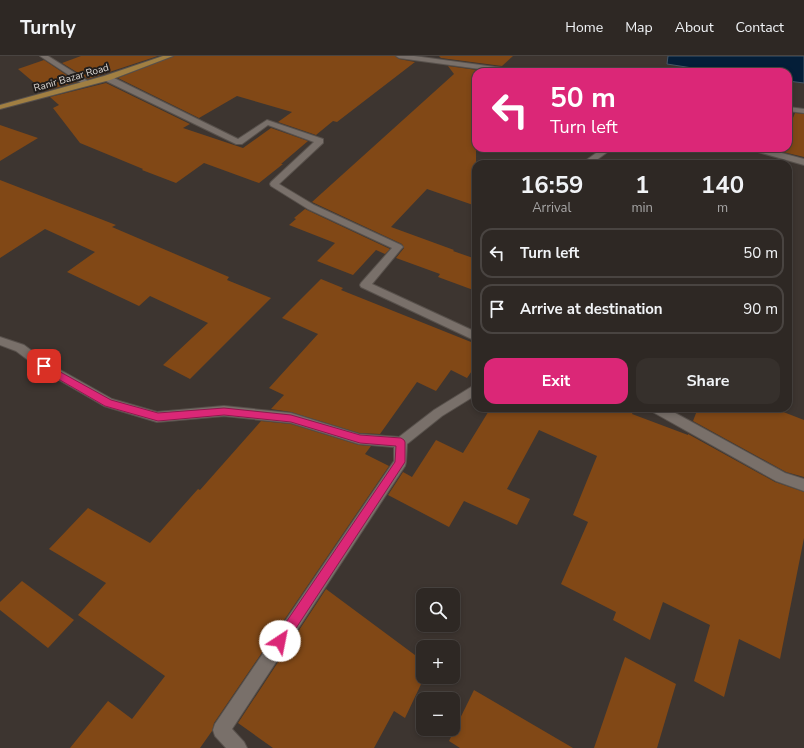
<!DOCTYPE html>
<html lang="en">
<head>
<meta charset="utf-8">
<style>
  :root { --surface:#2e2824; --page:#36302c; --text:#f1f3f6; --muted:#a7a6a6; --line:#494441; --accent:#db2777 }
  body { margin:0; font-family:"Nunito Sans",sans-serif; background:var(--page); color:var(--text); height:100vh; display:flex; flex-direction:column; font-size:15px; white-space:nowrap }
  * { box-sizing:border-box; margin:0 }
  p { font-size:13px; color:var(--muted) }
  .icon { flex:none; width:22px; height:22px; fill:none; stroke:currentColor; stroke-width:2; stroke-linecap:round; stroke-linejoin:round }
  .map { position:relative; flex:1; overflow:hidden }
  .sheet { position:absolute; left:472px; top:104px; width:320px; height:252px; display:flex; flex-direction:column; background:var(--surface); border-radius:12px; box-shadow:0 2px 6px #0003,0 0 0 1px var(--line) }
  .sheet>* { flex:none }
  .banner { position:absolute; left:472px; top:12px; width:320px; height:84px; border-radius:12px; box-shadow:0 2px 6px #0003,0 0 0 1px var(--line); background:#db2777; color:#fff; overflow:hidden }
  .fabs { position:absolute; left:416px; top:532px; display:grid; gap:8px }
  .fabs a { display:grid; place-items:center; width:44px; height:44px; border-radius:8px; background:var(--surface); box-shadow:0 2px 6px #0003,0 0 0 1px var(--line); font-size:20px }
  .pin { position:absolute; display:grid; place-items:center; width:34px; height:34px; color:#fff; margin:-17px; border-radius:8px; box-shadow:0 2px 6px #0006 }
  .me { position:absolute; width:44px; margin:-22px; rotate:34deg; stroke-linejoin:round; filter:drop-shadow(0 0 3px #0008) }
  .turn { display:flex; align-items:center; gap:14px; height:84px; padding:0 12px; font-size:18px }
  .turn .icon { width:52px; height:52px; stroke-width:2.5 }
  .turn b { display:block; font-size:28px; line-height:34px }
  .eta { display:flex; justify-content:space-evenly; align-items:center; height:68px; text-align:center }
  .eta b { font-size:24px; font-weight:700; line-height:28px }
  .cta { display:flex; gap:8px; margin-top:auto; padding:8px 12px }
  .cta a { flex:1; height:46px; border-radius:12px; background:var(--accent); color:#fff; font-size:16px; font-weight:700; line-height:46px; text-align:center }
  .cta a+a { background:var(--page); color:var(--text) }
  ul { padding:0; list-style:none }
  li { display:flex; align-items:center; gap:12px; height:50px; margin:0 8px 6px; padding:0 4px; border:2px solid var(--line); border-radius:12px }
  li div { flex:1 }
  li b { display:block; font-size:15px }
  li em { font-style:normal }
  header { display:flex; align-items:center; gap:24px; box-sizing:border-box; height:56px; padding:0 20px; background:var(--surface); border-bottom:1px solid var(--line) }
  header strong { font-size:19px }
  nav { display:flex; gap:22px; margin-inline-start:auto; font-size:14px }
  .map>svg:first-child { display:block }
</style>
</head>
<body>
<header>
<strong>Turnly</strong>
<nav><a>Home</a><a>Map</a><a>About</a><a>Contact</a></nav>
</header>
<div class="map">
<svg width="804" height="692" viewBox="0 0 804 692">
  <rect width="100%" height="100%" fill="#3d3530"/>
  <path fill="#041e38" stroke="#455667" d="M668,0H804V27L788,25V16H718L667,8Z"/>
  <g fill="#814816">
    <path d="M81,0H158L88,23L62,7Z"/>
    <path d="M174,0H395L399,3L415,6L337,66L333,65L316,79L278,66L292,56L237,40L199,62L118,22Z"/>
    <path d="M439,0H513L502,10L441,2Z"/>
    <path d="M44,4L77,26L44,35L18,13Z"/>
    <path d="M448,10L491,16H476V150L427,133L391,171L454,194L453,195L476,203V235L438,221L440,218L396,202L404,192L402,188L312,146L454,18Z"/>
    <path d="M106,27L190,68L183,72L243,92L271,72L308,85L281,108H283L259,127L204,107L176,127L142,114L143,113L80,87L53,52L59,49L50,41Z"/>
    <path d="M795,57L804,58V101L779,95L781,92H788V74Z"/>
    <path d="M0,69L38,82L0,105Z"/>
    <path d="M0,124L116,169L112,171L229,221L227,224L271,242L190,323L163,309L208,267L150,240L139,250L67,216L95,196L45,173L0,202Z"/>
    <path d="M305,153L307,154L390,193L385,198L376,194L353,219L317,205L335,187L289,169L296,163L294,162Z"/>
    <path d="M321,223L343,232L341,234L476,288V309L467,322L451,314L436,335L417,326L380,378L359,377L291,356L271,353L284,339L269,332L318,278L282,262Z"/>
    <path d="M488,352H635L632,358L688,379V378L775,426L804,436V482L780,603L739,583L724,641L694,625L710,569L663,546L650,584L613,564L616,556L561,528L588,466L573,459L597,400L539,374L507,433L530,443L517,469L464,445L449,471L388,439L403,416L412,421L436,384L463,397L490,353Z"/>
    <path d="M698,352H773L804,364V421L786,416L693,365Z"/>
    <path d="M261,365L291,368L359,389L371,390L365,398L389,410L214,667L212,675L200,692H70L108,645L132,663L165,620L78,559L106,527L49,493L88,452L150,487L198,433L200,434Z"/>
    <path d="M22,525L74,564L48,592L0,554V546Z"/>
    <path d="M326,533L423,605V624L405,662L394,655L374,692H273L238,667Z"/>
    <path d="M625,601L676,628L657,692H594Z"/>
    <path d="M474,634L573,692H460L449,685Z"/>
  </g>
  <g fill="none" stroke-linecap="round" stroke-linejoin="round">
    <g stroke="#58514c" stroke-width="2">
      <g id="minor">
        <path d="M40,0H48L91,27L87,29H84Z"/>
        <path d="M396,0H414L518,14L522,16H502L399,2Z"/>
        <path d="M104,20H110L238,83L267,64L323,83V87L279,128L314,149L401,189L403,191L401,193L372,228L476,276V285L361,231L360,229L361,227L392,192L308,153L271,130L270,128L271,126L314,86L268,69L242,88H236L104,24Z"/>
        <path d="M788,51L804,53V57L788,55Z"/>
        <path d="M603,92H613L591,108H581Z"/>
        <path d="M750,92H763L804,103V109L751,94Z"/>
        <path d="M0,281L24,289L48,307L112,343L157,356L224,350L291,357L359,378L399,381L434,354L476,328V339L442,360L407,388L406,406L405,410L232,673L244,686L247,692H226L215,680L213,674L215,668L394,405V391L359,388L291,367L224,360L157,366L104,350L40,313L16,295L0,289Z"/>
        <path d="M649,352H666L785,417L804,423V435L776,425L651,355Z"/>
      </g>
    </g>
    <g stroke="#58514c" stroke-width="2">
      <path id="major" d="M163,0H173L110,24L0,53V49L104,20Z"/>
    </g>
    <use href="#minor" fill="#79706a" fill-rule="evenodd"/>
    <use href="#major" fill="#a17f42" fill-rule="evenodd"/>
  </g>
  <path fill="#db2777" stroke="#8e194d" d="M44,307L111,344L158,357L224,352L291,359L360,379L401,382L404,384L405,386V406L285,589L280,591L276,589L275,585L276,581L395,406L396,390L360,387L291,366L224,359L158,365L105,350L41,313L40,310Z"/>
  <g text-anchor="middle" stroke-width="4" stroke-linejoin="round" paint-order="stroke">
    <g font-size="10" fill="#ddd8d4" stroke="#211d1b">
      <text transform="translate(71 21) rotate(-16)" y="4">Ranir Bazar Road</text>
    </g>
  </g>
</svg>
<div class="fabs">
<a><svg class="icon" aria-label="search" viewBox="0 0 24 24"><circle cx="10" cy="10" r="6"/><path d="M15 15l6 6"/></svg></a>
<a>+</a>
<a>−</a>
</div>
<div class="pin" style="left:44px;top:310px;background:#d93025"><svg class="icon" aria-label="arrive" viewBox="0 0 24 24"><path d="M6 21V4h12l-3 4 3 4H6"/></svg></div>
<svg class="me" style="left:280px;top:585px" viewBox="-20 -20 40 40"><circle r="19" fill="#fff"/><path d="M0-13L10 11 0 6-10 11z" fill="#db2777"/></svg>
<div class="banner">
<div class="turn"><svg class="icon" aria-label="left" viewBox="0 0 24 24"><path d="M17 20v-9H6M10 6l-5 5 5 5"/></svg><div><b>50 m</b>Turn left</div></div>
</div>
<section class="sheet">
<div class="eta">
<div><b>16:59</b><p>Arrival</p></div>
<div><b>1</b><p>min</p></div>
<div><b>140</b><p>m</p></div>
</div>
<ul>
<li><svg class="icon" aria-label="left" viewBox="0 0 24 24"><path d="M17 20v-9H6M10 6l-5 5 5 5"/></svg><div><b>Turn left</b></div><em>50 m</em></li>
<li><svg class="icon" aria-label="arrive" viewBox="0 0 24 24"><path d="M6 21V4h12l-3 4 3 4H6"/></svg><div><b>Arrive at destination</b></div><em>90 m</em></li>
</ul>
<div class="cta"><a>Exit</a><a>Share</a></div>
</section>
</div>
</body>
</html>
